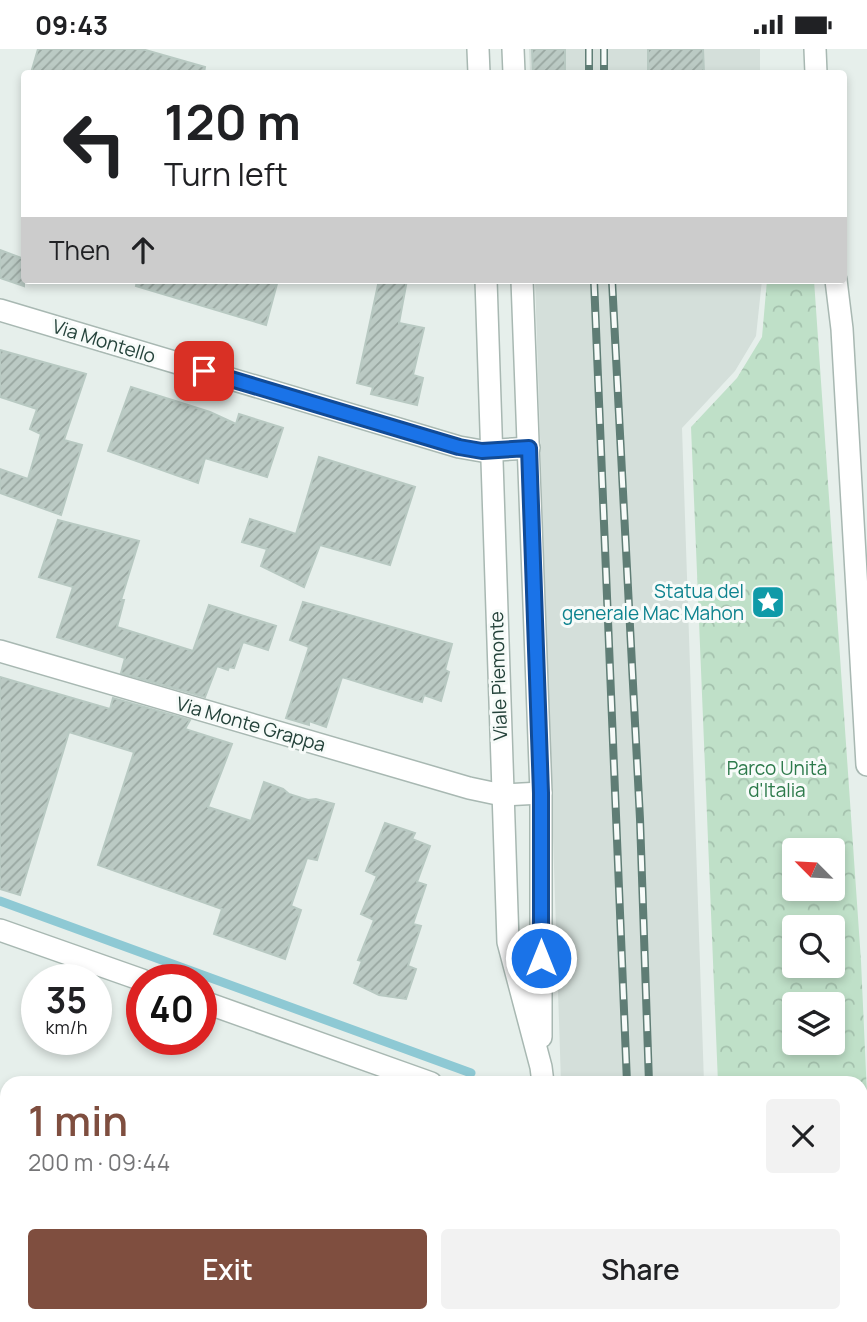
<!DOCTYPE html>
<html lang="en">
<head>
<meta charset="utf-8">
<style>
  :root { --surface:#fff; --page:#f2f2f2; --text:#202124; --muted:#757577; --accent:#7f4e3f }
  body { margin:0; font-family:Manrope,sans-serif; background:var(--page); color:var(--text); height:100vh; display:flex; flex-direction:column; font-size:26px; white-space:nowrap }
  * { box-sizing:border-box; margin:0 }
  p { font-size:23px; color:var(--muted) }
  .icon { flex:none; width:38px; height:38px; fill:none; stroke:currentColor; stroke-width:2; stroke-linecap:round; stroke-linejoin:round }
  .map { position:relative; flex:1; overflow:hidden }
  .side { position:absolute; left:0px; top:1027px; width:868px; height:247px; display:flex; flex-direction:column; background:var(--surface); border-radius:21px 21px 0 0; box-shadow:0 4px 10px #0003 }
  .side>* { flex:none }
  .guide { position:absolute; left:21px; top:21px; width:826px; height:214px; border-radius:7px; box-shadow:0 4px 10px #0003; background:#fff; color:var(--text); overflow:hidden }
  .needle { width:46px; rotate:294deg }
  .fabs { position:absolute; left:782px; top:789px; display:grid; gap:14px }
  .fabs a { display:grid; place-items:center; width:63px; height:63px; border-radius:7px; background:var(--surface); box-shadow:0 4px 10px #0003; font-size:35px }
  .speed { position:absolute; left:21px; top:915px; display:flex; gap:14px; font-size:35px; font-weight:700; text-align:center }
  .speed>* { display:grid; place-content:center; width:91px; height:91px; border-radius:50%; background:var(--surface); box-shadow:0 4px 10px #0003; line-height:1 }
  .speed small { font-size:18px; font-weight:400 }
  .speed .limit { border:10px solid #d22; background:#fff; color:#111 }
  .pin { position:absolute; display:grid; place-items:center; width:60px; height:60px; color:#fff; margin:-30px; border-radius:14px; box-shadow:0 4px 10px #0006 }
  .me { position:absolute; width:77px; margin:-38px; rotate:0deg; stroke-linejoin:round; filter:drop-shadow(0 0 5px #0008) }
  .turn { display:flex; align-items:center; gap:24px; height:147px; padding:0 28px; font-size:32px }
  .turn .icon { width:91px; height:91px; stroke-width:2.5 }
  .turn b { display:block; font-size:49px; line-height:60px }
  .then { display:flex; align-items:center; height:66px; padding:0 28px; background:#0003; gap:14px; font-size:26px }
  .round { display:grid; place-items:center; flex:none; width:74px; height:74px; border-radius:7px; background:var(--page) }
  .head { display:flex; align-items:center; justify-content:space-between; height:119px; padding:0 28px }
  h1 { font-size:42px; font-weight:600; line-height:52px; color:var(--accent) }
  .cta { display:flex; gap:14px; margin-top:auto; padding:14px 28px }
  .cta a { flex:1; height:80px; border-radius:7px; background:var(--accent); color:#fff; font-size:28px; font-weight:600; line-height:80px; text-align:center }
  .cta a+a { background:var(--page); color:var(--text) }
  .status { display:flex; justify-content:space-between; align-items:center; height:49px; padding:0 35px; background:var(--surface); direction:ltr }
  .status svg { height:19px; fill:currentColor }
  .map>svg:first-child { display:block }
</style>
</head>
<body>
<div class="status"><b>09:43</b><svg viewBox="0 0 49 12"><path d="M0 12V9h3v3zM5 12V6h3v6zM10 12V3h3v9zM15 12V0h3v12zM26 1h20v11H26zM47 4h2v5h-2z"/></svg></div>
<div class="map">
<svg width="867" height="1273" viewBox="0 0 867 1273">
  <defs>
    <pattern id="park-crowns" width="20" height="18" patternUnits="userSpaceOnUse" patternTransform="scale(1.75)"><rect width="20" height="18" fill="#bfe0c8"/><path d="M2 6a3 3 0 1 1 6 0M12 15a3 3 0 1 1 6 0" fill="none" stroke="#a4c1ad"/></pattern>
    <pattern id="building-hatch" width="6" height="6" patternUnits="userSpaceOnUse" patternTransform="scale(1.75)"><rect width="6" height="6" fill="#bbcac4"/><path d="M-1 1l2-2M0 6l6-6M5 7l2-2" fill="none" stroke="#98a6a0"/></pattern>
  </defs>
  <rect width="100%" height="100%" fill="#e6efeb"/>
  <g fill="#d4dfda">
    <path d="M529,0H760V24H530Z"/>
    <path d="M535,231H762L756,287L735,322L682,379L704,1034H561Z"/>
    <rect x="570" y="1267" width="142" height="6"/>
  </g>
  <path fill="url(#park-crowns)" fill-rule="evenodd" d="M767,231H814L861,912L867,1046V1273H722V1267H861V1034H718L691,378L737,329L762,288ZM794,802H833V840H794ZM794,878H833V917H794ZM794,956H833V994H794Z"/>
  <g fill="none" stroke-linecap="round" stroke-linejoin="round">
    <path stroke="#8ec9d4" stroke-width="9" d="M0,852L471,1024"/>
  </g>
  <g fill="url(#building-hatch)" stroke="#b8c9c2" stroke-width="2">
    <path d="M38,0H142L205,18L204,24H31Z"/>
    <path d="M532,0H565V24H533Z"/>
    <path d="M648,0H703L704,24H648Z"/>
    <path d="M0,201L24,210V237L0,229Z"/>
    <path d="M137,231H278L266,276L136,237Z"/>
    <path d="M379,231H407L399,274L424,279L413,326L423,329L417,356L371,345L373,338L357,334Z"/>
    <path d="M0,301L86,325L64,391L82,396L61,466L0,444V420L28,430L41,385L30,380L37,360L0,348Z"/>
    <path d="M131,338L210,363L236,375L239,365L283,379L267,428L205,409L198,434L108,402Z"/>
    <path d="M319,408L415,438L390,516L320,496L304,538L261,517L267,500L242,493L250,470L296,485Z"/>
    <path d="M58,471L139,492L121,551H124L117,578L193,602L209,556L276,577L268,601L243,593L234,619L229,618L228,621L217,617L205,648L121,624L125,609L57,588L73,538L39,528Z"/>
    <path d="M303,553L452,595L445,621L449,623L441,652L424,646L422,653L342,628L326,678L309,672V676L286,669L309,598L290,591Z"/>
    <path d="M0,628L110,660L113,649L190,671L185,680L232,695L208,758L251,772L264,733L283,740L289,745L308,751L316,750L334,755L317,811L307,809L291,857L301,861L285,910L214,885L222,860L98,816L134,703L69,683L20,846L0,840Z"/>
    <path d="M385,774L415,784L412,790L430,797L417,833L426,836L413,875L421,877L408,917L416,920L406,950L379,946L354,934L362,912L358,911L374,871L361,865L377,827L366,822Z"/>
  </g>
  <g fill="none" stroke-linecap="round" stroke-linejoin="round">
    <g stroke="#a8b8b2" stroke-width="24">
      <g id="minor">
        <path d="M0,261L459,398L482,402L529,399"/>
        <path d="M0,602L469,739L502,746L541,744"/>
        <path d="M0,881L142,931"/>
        <path d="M201,952L431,1034"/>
      </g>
    </g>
    <g stroke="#a8b8b2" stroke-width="24">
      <g id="tertiary">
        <path d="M478,0L479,24"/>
        <path d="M513,0L514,24"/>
        <path d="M815,0L816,24"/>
        <path d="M486,231L508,893L541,1018L543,1034"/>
        <path d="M522,231L541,744V988"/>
        <path d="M836,231L842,280L867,716"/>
        <path d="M555,1267V1273"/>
      </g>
    </g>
    <use href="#minor" stroke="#fff" stroke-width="21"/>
    <use href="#tertiary" stroke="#fff" stroke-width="21"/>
    <g stroke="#5f7d75" stroke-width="8">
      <g id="rail">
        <path d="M589,0V24"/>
        <path d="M604,0V24"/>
        <path d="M594,231L627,1034"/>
        <path d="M612,231L640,770L649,1034"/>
        <path d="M636,1267V1273"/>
        <path d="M657,1267V1273"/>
      </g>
    </g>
    <use href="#rail" stroke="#f7fbf9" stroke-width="5" stroke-dasharray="16" stroke-linecap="butt"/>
  </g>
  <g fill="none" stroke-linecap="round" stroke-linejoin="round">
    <g stroke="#114b97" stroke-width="18">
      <path id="route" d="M204,322L459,398L482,402L529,399L541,744V909"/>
    </g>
    <use href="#route" stroke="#1a73e8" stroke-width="12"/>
  </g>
  <defs>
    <g id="sight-square" transform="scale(1.75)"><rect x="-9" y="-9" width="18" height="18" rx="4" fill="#0f9aa8" stroke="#f7fbf9"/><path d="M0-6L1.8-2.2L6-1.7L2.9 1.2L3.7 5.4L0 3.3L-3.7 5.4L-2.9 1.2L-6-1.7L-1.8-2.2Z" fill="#fff"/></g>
  </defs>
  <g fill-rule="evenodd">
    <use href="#sight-square" x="768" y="553"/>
  </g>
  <g text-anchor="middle" stroke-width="6" stroke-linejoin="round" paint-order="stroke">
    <g font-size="19" fill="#24423a" stroke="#f7fbf9">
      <text transform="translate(104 292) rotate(17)" y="7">Via Montello</text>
      <text transform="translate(498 627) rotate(-92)" y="7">Viale Piemonte</text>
      <text transform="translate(251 675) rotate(16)" y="7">Via Monte Grappa</text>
    </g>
    <g font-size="19" fill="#0d838f" stroke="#f7fbf9" text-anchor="end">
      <text x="744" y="549">Statua del<tspan x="744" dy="22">generale Mac Mahon</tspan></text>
    </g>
    <g font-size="19" fill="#2d7a4b" stroke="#f7fbf9">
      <text x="777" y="726">Parco Unità<tspan x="777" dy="22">d'Italia</tspan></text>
    </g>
  </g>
</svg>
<div class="fabs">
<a><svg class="needle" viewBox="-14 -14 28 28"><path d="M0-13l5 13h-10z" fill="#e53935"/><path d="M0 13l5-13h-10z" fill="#757577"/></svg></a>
<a><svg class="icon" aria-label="search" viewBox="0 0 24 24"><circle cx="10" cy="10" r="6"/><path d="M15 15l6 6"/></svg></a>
<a><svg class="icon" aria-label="layers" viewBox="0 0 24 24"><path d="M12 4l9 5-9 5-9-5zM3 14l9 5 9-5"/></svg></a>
</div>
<div class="speed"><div>35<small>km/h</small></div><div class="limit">40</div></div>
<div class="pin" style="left:204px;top:322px;background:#d93025"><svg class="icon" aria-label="arrive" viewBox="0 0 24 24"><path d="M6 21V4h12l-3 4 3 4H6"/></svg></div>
<svg class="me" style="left:541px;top:909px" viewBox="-20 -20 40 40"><circle r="17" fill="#1a73e8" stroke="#fff" stroke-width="3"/><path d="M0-11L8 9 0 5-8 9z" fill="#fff"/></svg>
<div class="guide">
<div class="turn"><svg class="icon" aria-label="left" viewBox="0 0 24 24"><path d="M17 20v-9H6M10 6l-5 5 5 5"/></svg><div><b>120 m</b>Turn left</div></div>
<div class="then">Then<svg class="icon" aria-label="ahead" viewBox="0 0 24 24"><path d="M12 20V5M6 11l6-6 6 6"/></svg></div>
</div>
<section class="side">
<div class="head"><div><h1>1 min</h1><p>200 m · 09:44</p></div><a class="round"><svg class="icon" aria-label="close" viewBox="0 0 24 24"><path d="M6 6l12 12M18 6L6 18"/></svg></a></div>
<div class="cta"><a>Exit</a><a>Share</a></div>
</section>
</div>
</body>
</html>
